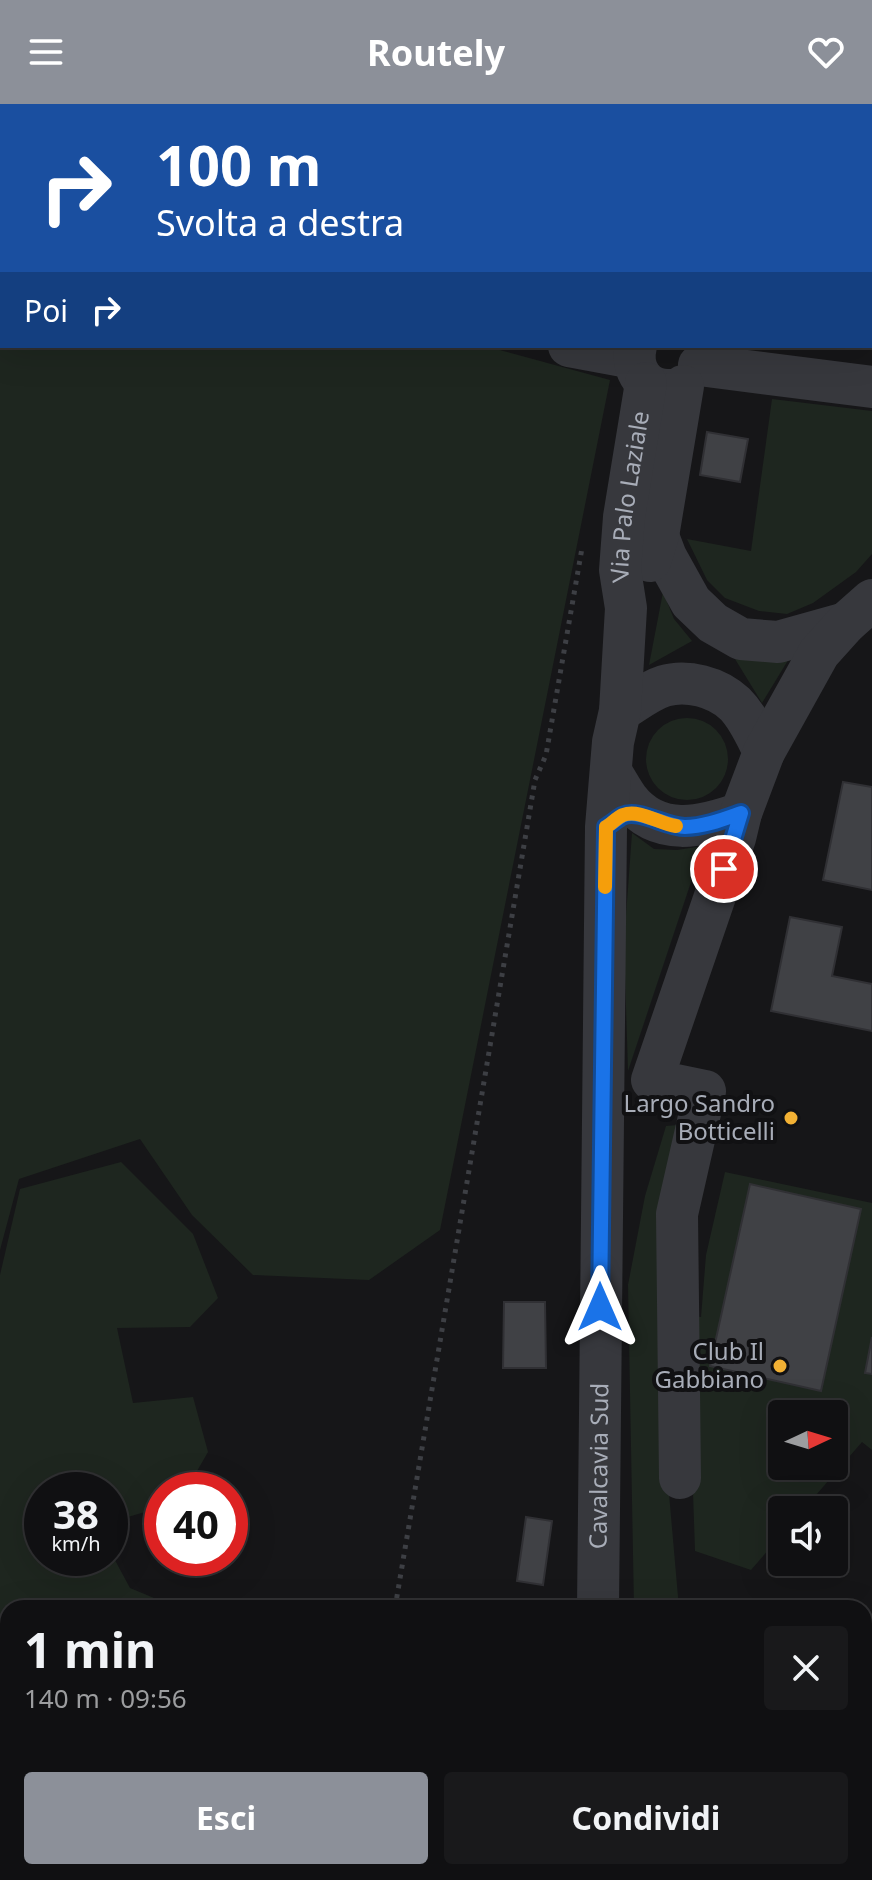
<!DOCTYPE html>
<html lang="it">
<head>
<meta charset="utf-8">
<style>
  :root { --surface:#101012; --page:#19191b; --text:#f1f3f6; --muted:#9c9d9f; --line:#303032; --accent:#8c9099 }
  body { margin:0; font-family:"Noto Sans",sans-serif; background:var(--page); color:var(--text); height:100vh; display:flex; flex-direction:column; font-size:30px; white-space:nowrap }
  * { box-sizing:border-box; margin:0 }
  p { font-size:26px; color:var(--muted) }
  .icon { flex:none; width:44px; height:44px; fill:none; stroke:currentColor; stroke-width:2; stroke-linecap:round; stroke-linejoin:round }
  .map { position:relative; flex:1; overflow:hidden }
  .panel { position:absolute; left:0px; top:1496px; width:872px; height:280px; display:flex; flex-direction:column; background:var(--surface); border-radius:24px 24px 0 0; box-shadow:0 8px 32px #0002,0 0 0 2px var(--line) }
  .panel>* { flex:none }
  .banner { position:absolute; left:0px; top:0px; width:872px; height:244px; box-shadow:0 8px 32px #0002,0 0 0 2px var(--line); background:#1a4fa0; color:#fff; overflow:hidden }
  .needle { width:52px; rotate:86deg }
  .fabs { position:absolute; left:768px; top:1296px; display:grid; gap:16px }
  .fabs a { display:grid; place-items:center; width:80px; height:80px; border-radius:8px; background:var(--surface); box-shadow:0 8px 32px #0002,0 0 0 2px var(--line); font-size:40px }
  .speed { position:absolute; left:24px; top:1368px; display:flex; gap:16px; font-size:40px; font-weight:700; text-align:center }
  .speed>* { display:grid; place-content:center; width:104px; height:104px; border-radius:50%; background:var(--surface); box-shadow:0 8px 32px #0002,0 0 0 2px var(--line); line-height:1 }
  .speed small { font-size:20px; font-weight:400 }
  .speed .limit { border:12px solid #d22; background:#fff; color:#111 }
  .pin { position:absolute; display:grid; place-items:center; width:68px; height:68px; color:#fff; margin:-34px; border:4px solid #fff; border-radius:50%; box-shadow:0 2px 8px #0007 }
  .me { position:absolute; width:88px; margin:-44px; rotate:0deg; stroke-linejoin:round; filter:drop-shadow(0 0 6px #0008) }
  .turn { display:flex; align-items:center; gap:28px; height:168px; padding:0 24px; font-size:36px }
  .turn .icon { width:104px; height:104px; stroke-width:2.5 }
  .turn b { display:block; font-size:56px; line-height:68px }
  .then { display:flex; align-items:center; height:76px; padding:0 24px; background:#0003; gap:16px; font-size:30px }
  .round { display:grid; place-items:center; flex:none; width:84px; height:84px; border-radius:8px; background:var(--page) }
  .head { display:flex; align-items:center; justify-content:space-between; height:136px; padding:0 24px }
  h1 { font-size:48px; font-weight:700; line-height:60px }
  .primary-button { display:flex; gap:16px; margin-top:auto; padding:16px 24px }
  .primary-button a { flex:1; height:92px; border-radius:8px; background:var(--accent); color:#fff; font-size:32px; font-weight:700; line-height:92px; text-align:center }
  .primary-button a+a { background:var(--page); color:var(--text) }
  header { display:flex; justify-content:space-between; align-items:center; height:104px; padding:0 24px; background:var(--accent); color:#fff; font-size:36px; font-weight:700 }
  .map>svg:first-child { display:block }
</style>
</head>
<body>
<header><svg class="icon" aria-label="menu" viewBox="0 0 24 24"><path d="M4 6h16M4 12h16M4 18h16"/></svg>Routely<svg class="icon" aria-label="heart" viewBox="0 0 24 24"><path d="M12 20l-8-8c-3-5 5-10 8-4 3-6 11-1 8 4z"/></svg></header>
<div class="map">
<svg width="872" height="1776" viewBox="0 0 872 1776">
  <rect width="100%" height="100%" fill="#161618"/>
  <g fill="#1e261f" fill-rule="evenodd">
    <path d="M0,110L2,111V242H485L610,276L440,1126L369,1176L253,1171L192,1111L140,1035L19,1075L0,1146Z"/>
    <path d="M772,295L872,307V450L856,468L813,499L787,510L759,507L725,494L707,476L687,435L751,447Z"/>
    <path d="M663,488L674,515L692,537L649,561Z"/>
    <path d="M790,553L762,599L735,555Z"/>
    <circle cx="687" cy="655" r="41"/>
    <path d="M632,729L654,745L677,746L703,742L628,967L624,839Z"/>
    <path d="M678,1021L668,1378L679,1504H634L628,1181L645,1092L666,1022Z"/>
    <path d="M121,1058L193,1130L218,1194L190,1223L117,1224L133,1299L193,1293L208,1348L186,1386H162V1403L121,1415L110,1442V1386H42V1454H110V1447L130,1484L166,1499L168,1504H8V1768H68L64,1776H0V1171L20,1085Z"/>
    <path d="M725,1068L872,1099V1346L862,1338L803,1406H782V1430L751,1466L695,1447L687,1212L701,1213L706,1151ZM782,1310H834V1362H782Z"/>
    <path d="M639,1768H776L770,1776H639Z"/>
  </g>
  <g fill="#404145" stroke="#303034" stroke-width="2">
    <path d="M63,0H136L135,2H62Z"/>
    <path d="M235,0H321L320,2H234Z"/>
    <path d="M814,0H872V24H870V2H814Z"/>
    <path d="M870,86H872V161L870,172Z"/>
    <path d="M707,328L748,335L740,378L700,371Z"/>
    <path d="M843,678L872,683V786L823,776Z"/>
    <path d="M790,813L842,823L832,872L872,880V927L771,907Z"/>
    <path d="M750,1080L861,1105L821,1287L710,1262Z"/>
    <path d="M504,1198H545L546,1264H503Z"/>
    <path d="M872,1233V1270L865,1269Z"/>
    <path d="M526,1413L552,1417L543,1481L517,1477Z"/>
    <path d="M870,1579L872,1580V1632L864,1626V1587Z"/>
  </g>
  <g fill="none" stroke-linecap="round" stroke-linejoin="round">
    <g stroke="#3d3f44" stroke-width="5" stroke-dasharray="4 6" stroke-linecap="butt">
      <path d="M764,2L765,0"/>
      <path d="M395,1504L535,676L546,651L582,444"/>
      <path d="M330,1776L332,1768"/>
    </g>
    <g stroke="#37383d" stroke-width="42">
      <path d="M186,2V0"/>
      <path d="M716,2L717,0"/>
      <path d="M0,57L2,58"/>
      <path d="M569,242L634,254"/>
      <path d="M636,242C630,266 645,287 670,286"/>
      <path d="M699,261L872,283"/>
      <path d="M658,432L666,453L691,498L713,519L741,535L778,538L846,519"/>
      <path d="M650,457L658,432L683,282"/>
      <path d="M620,607C634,599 648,587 664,582C687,575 717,583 735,600C748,613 756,632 764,648"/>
      <path d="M611,668C617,677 622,687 628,695C658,734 702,723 741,709"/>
      <path d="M680,1374L677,1110L705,987L652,976L735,734L741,709L764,648L819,549L846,519L872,496"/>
      <path id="s1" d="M598,1504L606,723L613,638L620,607L626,504L620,466L624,413L646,279"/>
      <path d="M596,1776V1768"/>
    </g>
    <g stroke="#4a4c52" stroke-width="9">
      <g id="rail">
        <path d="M864,1699L872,1690"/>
        <path d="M864,1726L872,1717"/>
        <path d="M800,1776L806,1768"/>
        <path d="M822,1776L829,1768"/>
      </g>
    </g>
    <use href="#rail" stroke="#111113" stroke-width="6" stroke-dasharray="18" stroke-linecap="butt"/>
  </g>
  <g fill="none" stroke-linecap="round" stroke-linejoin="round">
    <g stroke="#114b97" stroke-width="20">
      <path id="route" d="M600,1203L606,723C611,720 617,715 622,712C639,704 665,723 685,723C704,723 724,715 741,709L724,765"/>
    </g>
    <use href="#route" stroke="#1a73e8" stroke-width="14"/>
    <path stroke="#f59e0b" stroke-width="14" d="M605,783L606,723C611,720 618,713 623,711C640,705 660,720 676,722"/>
  </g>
  <g fill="#f2b134" stroke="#111113" stroke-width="3">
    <circle cx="791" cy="1014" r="8"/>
    <circle cx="780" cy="1262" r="8"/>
  </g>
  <g text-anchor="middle" stroke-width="8" stroke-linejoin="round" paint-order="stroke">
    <g font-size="24" fill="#a8adb8" stroke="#111113">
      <text dy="8" stroke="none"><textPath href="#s1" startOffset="1114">Via Palo Laziale</textPath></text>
      <text dy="8" stroke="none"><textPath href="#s1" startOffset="142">Cavalcavia Sud</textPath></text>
    </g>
    <g font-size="24" fill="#a8adb8" stroke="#111113" text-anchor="end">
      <text x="775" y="1008">Largo Sandro<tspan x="775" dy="28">Botticelli</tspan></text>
      <text x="764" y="1256">Club Il<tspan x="764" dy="28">Gabbiano</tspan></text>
    </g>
  </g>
</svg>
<div class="fabs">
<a><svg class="needle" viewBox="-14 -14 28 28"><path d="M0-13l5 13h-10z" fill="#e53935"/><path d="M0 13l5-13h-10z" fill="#9c9d9f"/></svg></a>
<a><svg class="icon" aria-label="sound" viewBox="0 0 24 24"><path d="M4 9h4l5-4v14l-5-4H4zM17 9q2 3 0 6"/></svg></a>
</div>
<div class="speed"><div>38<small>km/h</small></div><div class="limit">40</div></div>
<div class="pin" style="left:724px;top:765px;background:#d93025"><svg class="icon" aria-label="arrive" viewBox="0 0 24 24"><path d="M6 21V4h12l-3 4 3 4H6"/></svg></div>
<svg class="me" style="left:600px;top:1203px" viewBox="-20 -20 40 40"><path d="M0-17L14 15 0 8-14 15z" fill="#1a73e8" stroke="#fff" stroke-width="4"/></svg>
<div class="banner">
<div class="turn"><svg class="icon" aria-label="right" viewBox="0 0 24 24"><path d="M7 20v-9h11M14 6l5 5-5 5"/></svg><div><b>100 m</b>Svolta a destra</div></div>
<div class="then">Poi<svg class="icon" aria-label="right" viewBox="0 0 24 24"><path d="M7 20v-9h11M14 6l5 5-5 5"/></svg></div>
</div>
<section class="panel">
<div class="head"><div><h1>1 min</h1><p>140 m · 09:56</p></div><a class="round"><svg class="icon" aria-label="close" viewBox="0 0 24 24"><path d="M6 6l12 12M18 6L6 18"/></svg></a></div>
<div class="primary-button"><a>Esci</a><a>Condividi</a></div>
</section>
</div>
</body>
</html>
